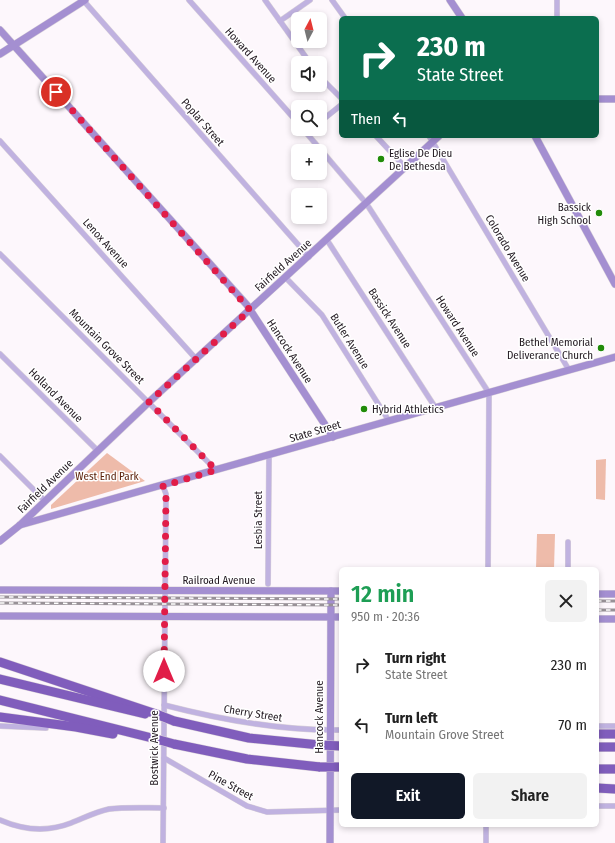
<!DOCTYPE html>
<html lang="en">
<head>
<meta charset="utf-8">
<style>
  :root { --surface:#fff; --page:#f2f2f2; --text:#222; --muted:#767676; --accent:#111827 }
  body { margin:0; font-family:"Fira Sans Condensed",sans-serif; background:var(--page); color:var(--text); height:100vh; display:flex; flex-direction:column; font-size:15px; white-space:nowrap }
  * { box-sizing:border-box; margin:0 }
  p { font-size:13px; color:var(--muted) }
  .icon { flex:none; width:22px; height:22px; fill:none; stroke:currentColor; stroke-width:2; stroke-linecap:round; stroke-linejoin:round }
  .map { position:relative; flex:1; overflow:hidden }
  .panel { position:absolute; left:339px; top:567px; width:260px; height:260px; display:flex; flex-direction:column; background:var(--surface); border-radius:6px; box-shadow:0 2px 6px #0003 }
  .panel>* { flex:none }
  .guide { position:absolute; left:339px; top:16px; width:260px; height:122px; border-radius:6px; box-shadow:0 2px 6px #0003; background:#0b6e4f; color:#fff; overflow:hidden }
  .needle { width:26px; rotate:7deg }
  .controls { position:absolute; left:291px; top:12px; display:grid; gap:8px }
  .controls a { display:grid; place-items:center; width:36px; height:36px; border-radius:6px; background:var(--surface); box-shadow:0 2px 6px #0003; font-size:20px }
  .pin { position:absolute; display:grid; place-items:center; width:34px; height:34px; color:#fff; margin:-17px; border:2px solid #fff; border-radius:50%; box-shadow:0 1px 4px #0007 }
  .me { position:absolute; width:44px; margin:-22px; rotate:0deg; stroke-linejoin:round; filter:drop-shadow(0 0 3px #0008) }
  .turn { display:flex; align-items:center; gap:14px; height:84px; padding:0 12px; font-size:18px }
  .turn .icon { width:52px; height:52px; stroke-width:2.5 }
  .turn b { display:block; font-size:28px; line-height:34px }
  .then { display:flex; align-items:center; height:38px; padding:0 12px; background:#0003; gap:8px; font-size:15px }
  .round { display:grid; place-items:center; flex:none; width:42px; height:42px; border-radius:6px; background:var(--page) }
  .overview { display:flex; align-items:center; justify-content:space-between; height:68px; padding:0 12px }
  h1 { font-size:24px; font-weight:600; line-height:30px; color:#1e9e55 }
  .cta { display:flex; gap:8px; margin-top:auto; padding:8px 12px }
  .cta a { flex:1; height:46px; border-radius:6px; background:var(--accent); color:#fff; font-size:16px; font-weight:600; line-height:46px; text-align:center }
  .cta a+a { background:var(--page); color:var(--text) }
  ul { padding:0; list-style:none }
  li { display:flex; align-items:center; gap:12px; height:60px; padding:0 12px }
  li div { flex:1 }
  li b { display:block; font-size:15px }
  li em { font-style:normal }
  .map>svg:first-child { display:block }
</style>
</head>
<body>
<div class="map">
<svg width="615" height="843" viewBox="0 0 615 843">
  <rect width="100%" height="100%" fill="#fdf7fc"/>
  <g fill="#eba">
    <path d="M107,453L145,481L51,509V505Z"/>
    <path d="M606,459L605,500L596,499V460Z"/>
    <path d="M537,534H555L554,569H536Z"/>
  </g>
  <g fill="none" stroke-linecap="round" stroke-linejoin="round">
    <g stroke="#dad3d9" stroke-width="6">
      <g id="street">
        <path d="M83,0L309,257"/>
        <path d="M189,0L298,123"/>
        <path d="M265,0L310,63"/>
        <path d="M332,0L345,18"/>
        <path d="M557,18V0"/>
        <path d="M280,21L310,0"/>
        <path d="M320,77L341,98"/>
        <path d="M320,122L341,105"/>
        <path d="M303,129L366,203L489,393L488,569"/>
        <path d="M376,136L404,166"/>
        <path d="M429,136L569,370"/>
        <path d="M0,141L197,360"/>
        <path d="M327,240L435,407"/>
        <path d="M0,254L216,470"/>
        <path d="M286,278L322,315L389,421"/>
        <path d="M0,354L98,451"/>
        <path d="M0,456L45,501"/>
        <path d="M568,569V542"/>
        <path d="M268,584L269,456"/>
        <path d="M164,705C222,720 281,731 341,730"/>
        <path d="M0,726L46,728"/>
        <path d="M597,726H615"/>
        <path d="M164,758L247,806L267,812L341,810"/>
        <path d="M597,806H615"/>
        <path d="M0,820C23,830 48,832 71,823C84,818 95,812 109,809C126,807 145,808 164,808"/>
        <path d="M163,843L166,494L163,486"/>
        <path d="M486,843V825"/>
      </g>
    </g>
    <g stroke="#dad3d9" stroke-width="8">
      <g id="secondary">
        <path d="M450,0L462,18"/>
        <path d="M0,30L247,305L333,437"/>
        <path d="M0,54L85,0"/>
        <path d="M597,99H615"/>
        <path d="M535,136L615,284"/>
        <path d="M20,525L615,357"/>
        <path d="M0,541L20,525L149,402L439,136"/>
        <path d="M0,590L341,591"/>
        <path d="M597,594H615"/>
        <path d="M0,616L341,617"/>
        <path d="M597,619H615"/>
        <path d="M330,843L331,591"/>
      </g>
    </g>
    <g stroke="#dad3d9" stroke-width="10">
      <g id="highway">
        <path d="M0,662L156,714"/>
        <path d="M0,679L145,714"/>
        <path d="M0,700L156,739"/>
        <path d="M0,717L76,727L113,734"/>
        <path d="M174,721L249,738L320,745"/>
        <path d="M597,734H615"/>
        <path d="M174,744L247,759L320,767"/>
        <path d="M597,747H615"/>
        <path d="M597,769H615"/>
        <path d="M597,788L615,789"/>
      </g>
    </g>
    <use href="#street" stroke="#c0b2e0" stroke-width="5"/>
    <use href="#secondary" stroke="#a48fd1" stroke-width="7"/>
    <use href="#highway" stroke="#805dbc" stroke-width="9"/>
    <g stroke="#989197" stroke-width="3">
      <g id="rail">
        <path d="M0,597L341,599"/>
        <path d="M597,601H615"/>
        <path d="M0,603L341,605"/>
        <path d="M597,610H615"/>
      </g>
    </g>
    <use href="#rail" stroke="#fff" stroke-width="1.5" stroke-dasharray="4.5" stroke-linecap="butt"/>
    <g stroke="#dad3d9" stroke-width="10" stroke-linecap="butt">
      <g id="highway-bridge">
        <path d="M156,714L174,721"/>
        <path d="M156,739L174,744"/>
        <path d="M320,745L341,746"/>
        <path d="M320,767H341"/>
      </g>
    </g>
    <use href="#highway-bridge" stroke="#805dbc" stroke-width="9"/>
  </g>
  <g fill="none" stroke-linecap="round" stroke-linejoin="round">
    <path stroke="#e11d48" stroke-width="7" stroke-dasharray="0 12.6" d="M56,92L250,310L149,402L216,470L163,486L166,494L164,671"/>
  </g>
  <g fill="#218b09" stroke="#fff" stroke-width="1.5">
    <circle cx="381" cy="159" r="4"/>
    <circle cx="599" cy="213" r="4"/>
    <circle cx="601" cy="348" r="4"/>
    <circle cx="364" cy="409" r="4"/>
  </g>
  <g text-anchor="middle" stroke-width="3" stroke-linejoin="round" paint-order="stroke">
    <g font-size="11" fill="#211820" stroke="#fff">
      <text transform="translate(251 55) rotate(48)" y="4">Howard Avenue</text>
      <text transform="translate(203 122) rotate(49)" y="4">Poplar Street</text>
      <text transform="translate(106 243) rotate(48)" y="4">Lenox Avenue</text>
      <text transform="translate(508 248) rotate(59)" y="4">Colorado Avenue</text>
      <text transform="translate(283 265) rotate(-42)" y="4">Fairfield Avenue</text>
      <text transform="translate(390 318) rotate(57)" y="4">Bassick Avenue</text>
      <text transform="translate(458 326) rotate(57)" y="4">Howard Avenue</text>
      <text transform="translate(350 341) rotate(58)" y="4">Butler Avenue</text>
      <text transform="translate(107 346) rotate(45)" y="4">Mountain Grove Street</text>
      <text transform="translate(290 351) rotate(57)" y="4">Hancock Avenue</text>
      <text transform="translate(56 395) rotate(45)" y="4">Holland Avenue</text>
      <text transform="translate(315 431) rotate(-16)" y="4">State Street</text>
      <text transform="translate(45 486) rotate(-44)" y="4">Fairfield Avenue</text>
      <text transform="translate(258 520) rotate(-90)" y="4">Lesbia Street</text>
      <text x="219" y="584">Railroad Avenue</text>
      <text transform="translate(253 713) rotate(9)" y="4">Cherry Street</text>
      <text transform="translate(319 717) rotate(-90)" y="4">Hancock Avenue</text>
      <text transform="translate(154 748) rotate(-90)" y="4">Bostwick Avenue</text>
      <text transform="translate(231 785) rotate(29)" y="4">Pine Street</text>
    </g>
    <g font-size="11" fill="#211820" stroke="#fff" text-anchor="start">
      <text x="389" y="157">Eglise De Dieu<tspan x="389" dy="13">De Bethesda</tspan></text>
      <text x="591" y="211" text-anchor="end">Bassick<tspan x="591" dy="13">High School</tspan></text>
      <text x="593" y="346" text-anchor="end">Bethel Memorial<tspan x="593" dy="13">Deliverance Church</tspan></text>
      <text x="372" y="413">Hybrid Athletics</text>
    </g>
    <g font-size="11" fill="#5d230c" stroke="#fff">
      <text x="107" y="480">West End Park</text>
    </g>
  </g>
</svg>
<div class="controls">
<a><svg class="needle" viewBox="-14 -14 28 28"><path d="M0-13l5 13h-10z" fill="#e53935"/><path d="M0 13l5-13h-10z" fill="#767676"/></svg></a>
<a><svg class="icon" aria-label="sound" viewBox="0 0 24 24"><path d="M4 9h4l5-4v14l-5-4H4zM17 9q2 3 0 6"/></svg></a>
<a><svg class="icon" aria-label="search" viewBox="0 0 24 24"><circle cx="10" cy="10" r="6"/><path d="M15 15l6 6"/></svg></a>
<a>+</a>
<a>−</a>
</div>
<div class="pin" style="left:56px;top:92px;background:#d93025"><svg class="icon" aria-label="arrive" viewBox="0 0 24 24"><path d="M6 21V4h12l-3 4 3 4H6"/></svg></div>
<svg class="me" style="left:164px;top:671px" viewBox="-20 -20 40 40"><circle r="19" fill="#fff"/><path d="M0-13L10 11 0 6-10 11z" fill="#e11d48"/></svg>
<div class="guide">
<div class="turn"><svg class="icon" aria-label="right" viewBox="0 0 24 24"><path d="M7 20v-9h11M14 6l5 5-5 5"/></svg><div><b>230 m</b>State Street</div></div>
<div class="then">Then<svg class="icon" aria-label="left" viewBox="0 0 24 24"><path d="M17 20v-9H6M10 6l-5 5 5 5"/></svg></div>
</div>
<section class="panel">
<div class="overview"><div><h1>12 min</h1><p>950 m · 20:36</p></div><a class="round"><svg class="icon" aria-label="close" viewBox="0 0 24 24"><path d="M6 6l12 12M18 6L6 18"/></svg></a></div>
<ul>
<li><svg class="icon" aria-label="right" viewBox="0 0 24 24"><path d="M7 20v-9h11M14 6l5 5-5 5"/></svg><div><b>Turn right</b><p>State Street</p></div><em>230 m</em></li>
<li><svg class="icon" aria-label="left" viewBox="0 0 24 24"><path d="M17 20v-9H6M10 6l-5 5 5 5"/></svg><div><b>Turn left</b><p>Mountain Grove Street</p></div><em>70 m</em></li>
</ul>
<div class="cta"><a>Exit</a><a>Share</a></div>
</section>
</div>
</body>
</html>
